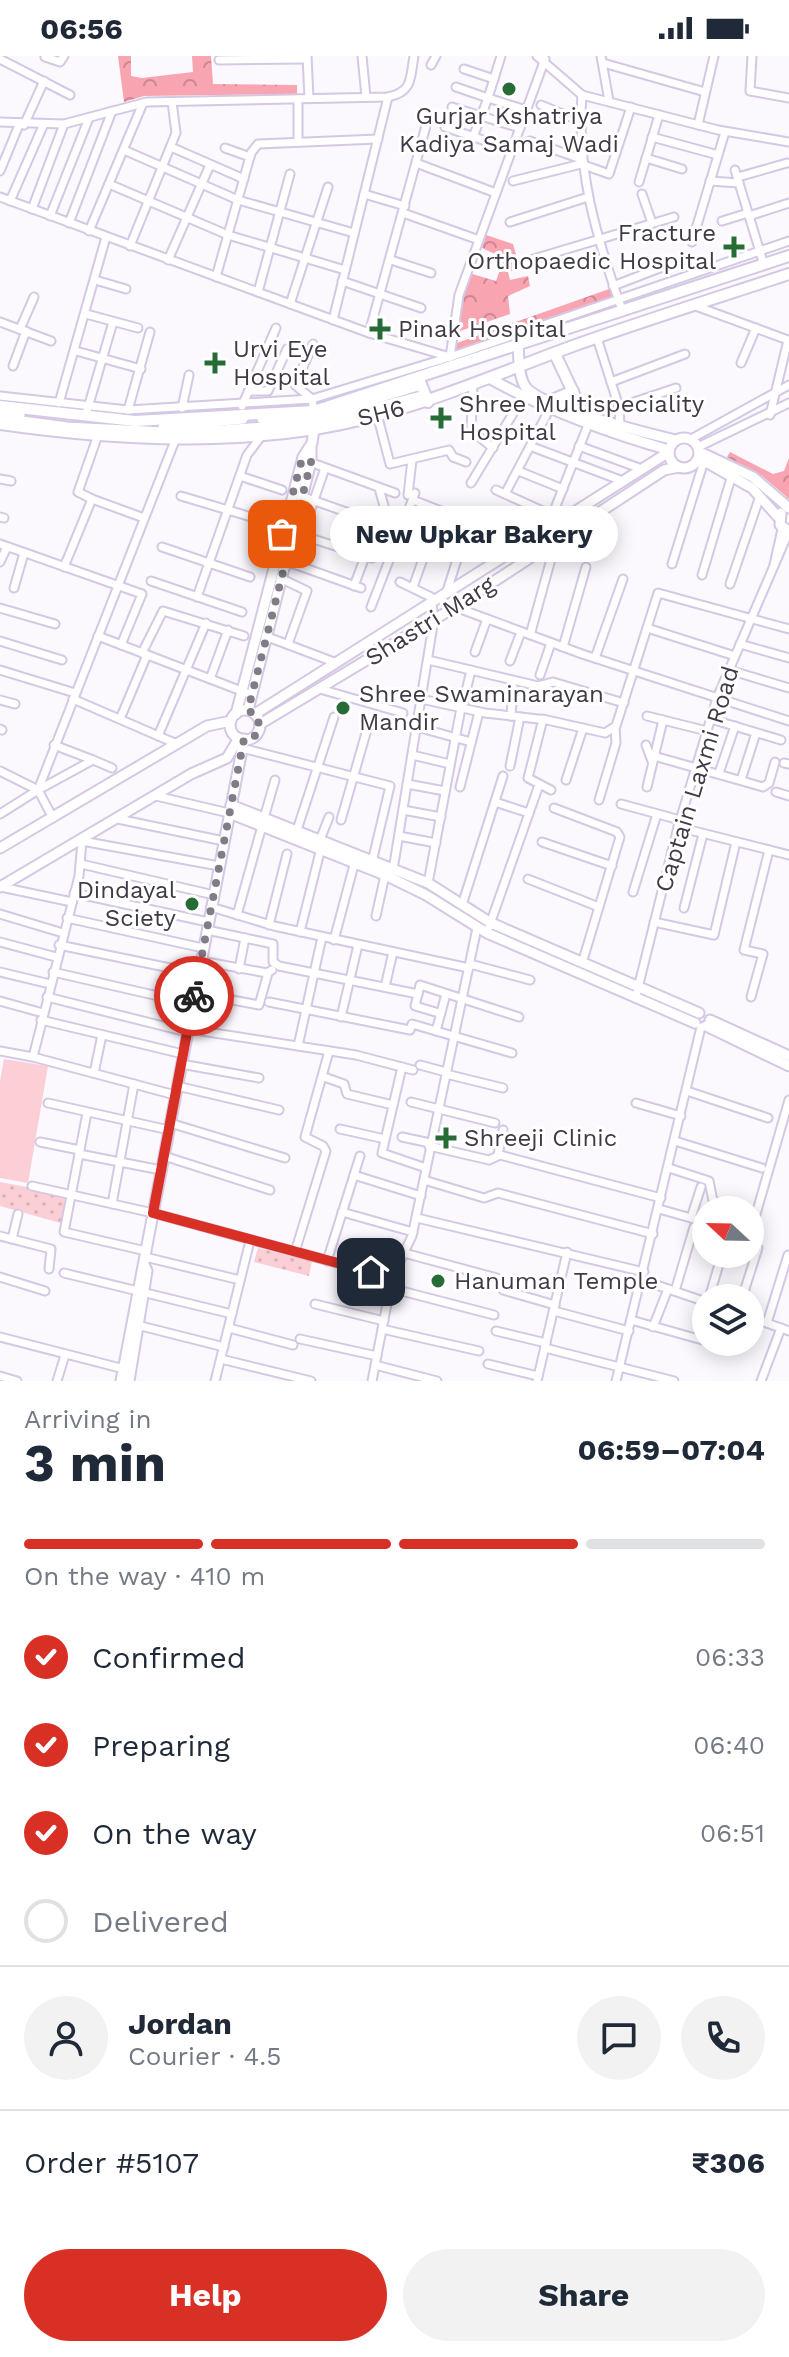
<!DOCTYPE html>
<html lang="en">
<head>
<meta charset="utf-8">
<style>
	:root { --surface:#fff; --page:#f2f2f3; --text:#1f2937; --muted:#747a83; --line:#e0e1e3; --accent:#d93025 }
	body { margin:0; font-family:"Work Sans",sans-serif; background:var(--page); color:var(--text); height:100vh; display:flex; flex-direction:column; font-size:30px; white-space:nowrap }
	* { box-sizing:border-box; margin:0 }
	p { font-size:26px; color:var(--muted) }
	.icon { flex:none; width:44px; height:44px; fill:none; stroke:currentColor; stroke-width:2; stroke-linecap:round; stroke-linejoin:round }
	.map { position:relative; height:1325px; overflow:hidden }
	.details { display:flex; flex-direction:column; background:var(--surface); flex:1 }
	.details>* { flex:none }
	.needle { width:52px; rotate:292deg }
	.buttons { position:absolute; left:692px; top:1140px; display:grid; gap:16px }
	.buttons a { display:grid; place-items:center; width:72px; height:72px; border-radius:50%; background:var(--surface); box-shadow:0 4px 20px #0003; font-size:40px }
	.pin { position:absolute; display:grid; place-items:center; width:68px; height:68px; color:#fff; margin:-34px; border-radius:16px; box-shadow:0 4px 12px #0006 }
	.courier { position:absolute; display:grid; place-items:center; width:80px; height:80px; margin:-40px; border:6px solid #d93025; border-radius:50%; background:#fff; color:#222; box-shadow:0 2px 10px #0007 }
	.bubble { position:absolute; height:56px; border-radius:28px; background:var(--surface); box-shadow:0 4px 20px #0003; font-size:26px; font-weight:700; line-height:56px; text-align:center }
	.overview em { font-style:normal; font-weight:700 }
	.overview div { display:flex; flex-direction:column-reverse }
	.overview { display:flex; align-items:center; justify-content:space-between; height:136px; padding:0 24px }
	h1 { font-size:52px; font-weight:700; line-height:60px }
	.bar { display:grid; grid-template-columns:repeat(4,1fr); gap:12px 8px; align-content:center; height:96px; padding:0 24px }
	.bar i { height:10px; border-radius:6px; background:var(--line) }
	.bar .on { background:var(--accent) }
	.bar p { grid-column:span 4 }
	.line { display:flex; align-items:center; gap:20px; padding:0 24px; border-top:2px solid var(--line) }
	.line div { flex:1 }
	.round { display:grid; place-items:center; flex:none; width:84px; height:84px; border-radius:42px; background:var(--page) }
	ol { padding:0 24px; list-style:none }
	li { display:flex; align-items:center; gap:24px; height:88px }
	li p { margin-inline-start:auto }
	li .icon { padding:8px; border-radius:50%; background:var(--accent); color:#fff; stroke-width:4 }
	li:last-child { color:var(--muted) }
	li i { width:44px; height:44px; border:4px solid var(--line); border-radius:50% }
	.button { display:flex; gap:16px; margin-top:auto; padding:16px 24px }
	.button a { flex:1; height:92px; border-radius:48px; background:var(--accent); color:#fff; font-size:32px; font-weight:700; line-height:92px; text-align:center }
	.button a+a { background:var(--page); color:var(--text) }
	.status { display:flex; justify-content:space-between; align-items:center; height:56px; padding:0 40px; background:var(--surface); direction:ltr }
	.status svg { height:22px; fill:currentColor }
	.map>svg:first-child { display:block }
	.forest { fill:url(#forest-crowns) }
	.park { fill:url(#park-dots) }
	.garden { fill:#fbcfd5 }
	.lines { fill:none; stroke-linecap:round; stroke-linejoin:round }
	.street-casing { stroke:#d5c8e4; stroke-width:11 }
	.secondary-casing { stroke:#d5c8e4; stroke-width:13 }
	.primary-casing { stroke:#d5c8e4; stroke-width:14 }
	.street { stroke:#fff; stroke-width:7 }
	.secondary { stroke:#fff; stroke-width:9 }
	.primary { stroke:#fff; stroke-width:10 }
	.done { stroke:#817c86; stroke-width:8; stroke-dasharray:0 14.4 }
	.route { stroke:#d93025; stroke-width:10 }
	.poi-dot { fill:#276b37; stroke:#fff; stroke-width:3 }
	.labels { text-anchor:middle; stroke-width:6; stroke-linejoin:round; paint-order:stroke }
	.poi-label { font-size:24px; fill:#403a46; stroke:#fff; text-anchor:start }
	.street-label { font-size:24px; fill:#403a46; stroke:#fff }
</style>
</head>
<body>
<div class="status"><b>06:56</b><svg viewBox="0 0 49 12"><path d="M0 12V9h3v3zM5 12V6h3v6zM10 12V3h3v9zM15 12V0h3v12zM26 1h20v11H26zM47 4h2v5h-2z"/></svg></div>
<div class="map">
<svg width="789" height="1325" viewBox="0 0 789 1325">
	<defs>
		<pattern id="forest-crowns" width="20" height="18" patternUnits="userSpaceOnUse" patternTransform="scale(2)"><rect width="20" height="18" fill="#f9a4b1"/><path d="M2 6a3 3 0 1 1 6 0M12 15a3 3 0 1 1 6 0" fill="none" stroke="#cb8792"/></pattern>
		<pattern id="park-dots" width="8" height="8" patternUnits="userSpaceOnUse" patternTransform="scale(2)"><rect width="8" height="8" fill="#fbcfd5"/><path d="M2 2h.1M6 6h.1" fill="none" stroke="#d8b2b8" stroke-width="1.8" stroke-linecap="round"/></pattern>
	</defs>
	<rect width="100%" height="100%" fill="#fbf8fe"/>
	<g class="forest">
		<path d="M118,0H131V20L142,22L193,16L192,0H211L213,28L297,29V38L144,40L124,46Z"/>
		<path d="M486,179L513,188L520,212L508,216L510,224L528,220L530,230L508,240L510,258L460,275L462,242L472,218L496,225L504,202L482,192Z"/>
		<path d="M612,232L615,242L457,296L454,288Z"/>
		<path d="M730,396L773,418L784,415L789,402V443L762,420L727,401Z"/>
	</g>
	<g class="park">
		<path d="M0,1126L70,1139L64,1168L0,1150Z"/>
		<path d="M258,1192L312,1205L309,1220L254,1206Z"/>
	</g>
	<path class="garden" d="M4,1003L48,1010L28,1127L0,1122V1025Z"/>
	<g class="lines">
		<g class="street-casing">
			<g id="street">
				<path d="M307,0L309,42"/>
				<path d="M362,0L366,41"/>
				<path d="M501,0L488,42L526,54"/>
				<path d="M537,0L582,39L718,74L789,86"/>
				<path d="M601,0L609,45"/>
				<path d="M752,0L750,35L789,42"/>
				<path d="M45,1L60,6L64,0"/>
				<path d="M0,3L70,39"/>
				<path d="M219,4L307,3"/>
				<path d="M603,7L705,36"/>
				<path d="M431,9L436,0"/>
				<path d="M464,13L494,23"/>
				<path d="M456,31L488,42L473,81"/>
				<path d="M582,39C576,115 597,183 622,254"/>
				<path d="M541,49L580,65"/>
				<path d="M452,51L520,72"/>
				<path d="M0,66L64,68L147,46L388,41C413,36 410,22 414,0"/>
				<path d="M24,69L44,25"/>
				<path d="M698,69L714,0"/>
				<path d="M445,71L512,94"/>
				<path d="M652,81L718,99"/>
				<path d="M298,85V43"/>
				<path d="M530,85L581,103"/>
				<path d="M171,91L244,123"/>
				<path d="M225,92L250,101"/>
				<path d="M124,94L238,144L354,177"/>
				<path d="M646,102L682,113"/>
				<path d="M416,107L496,137"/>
				<path d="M735,114L764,209"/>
				<path d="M0,115L19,69"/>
				<path d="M738,121L787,107"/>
				<path d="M513,125L581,108L609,118L631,51"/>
				<path d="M710,125L739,127"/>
				<path d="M639,126L659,59"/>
				<path d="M109,128L228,179L345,214"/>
				<path d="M364,138L405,150"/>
				<path d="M642,138L652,167"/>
				<path d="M0,141L369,277L450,301"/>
				<path d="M10,145L43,70"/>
				<path d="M32,153L64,68"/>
				<path d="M403,157L479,184"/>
				<path d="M50,160L89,62"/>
				<path d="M749,160L789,147"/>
				<path d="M722,165L748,157"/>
				<path d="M510,166L588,141"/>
				<path d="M69,167L112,55"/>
				<path d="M89,175L143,47"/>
				<path d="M692,186L725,76"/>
				<path d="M130,190L176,77L172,46"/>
				<path d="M168,204L210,109"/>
				<path d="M391,204L431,217"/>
				<path d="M520,207L674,161"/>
				<path d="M216,221L251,97L258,88L378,83"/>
				<path d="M95,224L126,233"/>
				<path d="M342,225L421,252"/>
				<path d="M613,230L665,210"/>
				<path d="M258,236L290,118"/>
				<path d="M290,248L328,131"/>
				<path d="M693,249L788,284L770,359"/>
				<path d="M86,258L138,272"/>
				<path d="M333,264L388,41"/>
				<path d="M0,266L51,285"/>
				<path d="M20,273L34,241"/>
				<path d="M369,277L426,70"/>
				<path d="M597,282L619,351L620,369"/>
				<path d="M313,288L295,329L312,343L314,355"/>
				<path d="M76,295L141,313"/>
				<path d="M450,301L459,239L545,3"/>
				<path d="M741,307L756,272"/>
				<path d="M13,310L26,275"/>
				<path d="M611,326L685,298"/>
				<path d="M473,330L471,374L493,392"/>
				<path d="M250,335H268L287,293"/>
				<path d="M0,340L128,354L312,343L450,301L789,185"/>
				<path d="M59,347L106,181"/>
				<path d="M242,350L276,272"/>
				<path d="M619,351L676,332"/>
				<path d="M182,352L189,319"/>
				<path d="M128,354L150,276"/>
				<path d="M87,355L113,266"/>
				<path d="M377,358L390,408L449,394L453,401L466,406"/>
				<path d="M691,383L789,329"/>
				<path d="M579,390L639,412"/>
				<path d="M698,391L789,347"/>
				<path d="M535,392L620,424"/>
				<path d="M307,405L395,437"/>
				<path d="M521,416L563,433"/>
				<path d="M240,420L282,434"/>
				<path d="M0,423L11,425"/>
				<path d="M471,427L526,336"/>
				<path d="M496,434L556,461"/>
				<path d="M505,438L549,354"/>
				<path d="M408,439L412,404"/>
				<path d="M181,440L268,466"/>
				<path d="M301,440L383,469"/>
				<path d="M92,443L144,462"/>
				<path d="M413,444L469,466L446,538"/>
				<path d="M485,458L537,479"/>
				<path d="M552,460L588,369"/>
				<path d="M0,461L4,462"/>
				<path d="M298,478L372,502"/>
				<path d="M0,488L142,538L121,589"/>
				<path d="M162,491L250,521"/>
				<path d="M0,506L7,491"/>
				<path d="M291,507L361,532"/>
				<path d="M292,508L325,412"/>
				<path d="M672,508L704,405"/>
				<path d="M774,509L782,473"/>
				<path d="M64,511L92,443L78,436L98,379"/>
				<path d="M702,519L732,419"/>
				<path d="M280,522L307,535L288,588"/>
				<path d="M151,525L242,556"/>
				<path d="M730,528L760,440"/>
				<path d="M354,530L384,450L379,432"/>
				<path d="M413,531L440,455"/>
				<path d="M14,532L24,497"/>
				<path d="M197,541L247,399L263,378"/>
				<path d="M371,551L415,437"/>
				<path d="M455,551L582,598L789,665"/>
				<path d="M0,552L55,568"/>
				<path d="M647,572L735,600"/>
				<path d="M530,579L556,485"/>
				<path d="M98,580L252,639"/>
				<path d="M265,580L334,606"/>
				<path d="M0,585L62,604"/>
				<path d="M740,588L789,602"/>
				<path d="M563,591L586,511"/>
				<path d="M475,596L487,563"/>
				<path d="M142,597L163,555L244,580"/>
				<path d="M595,602L623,523"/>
				<path d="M428,604L538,630L553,626L624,647"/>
				<path d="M510,605L521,576"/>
				<path d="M0,614L75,637"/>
				<path d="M729,614L789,632"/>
				<path d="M540,619L551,587"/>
				<path d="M210,623L228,574"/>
				<path d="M320,633L403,657"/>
				<path d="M73,643L177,688"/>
				<path d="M421,643L485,657L547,664L605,677L616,670L658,537L789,573"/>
				<path d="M0,644L15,648"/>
				<path d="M462,652L471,614"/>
				<path d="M511,660L513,631"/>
				<path d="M647,660L707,675"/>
				<path d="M120,663L147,599"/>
				<path d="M543,663L528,722L551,734"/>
				<path d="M711,663L781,684"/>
				<path d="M417,671L471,686"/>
				<path d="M0,673L2,674"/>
				<path d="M158,680L206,567"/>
				<path d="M54,689L93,704"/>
				<path d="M646,689L652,705"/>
				<path d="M242,692L390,730L372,806"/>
				<path d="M412,699L450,708"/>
				<path d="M654,700L763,731L769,727L775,706"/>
				<path d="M784,707L789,708"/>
				<path d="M510,710L520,661"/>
				<path d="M0,715L38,734L53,762"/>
				<path d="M719,717L735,670"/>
				<path d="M566,724L583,672"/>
				<path d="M741,724L756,677"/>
				<path d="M407,728L445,735"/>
				<path d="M460,731L479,656"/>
				<path d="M647,731L663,664"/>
				<path d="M38,734L93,704L112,712"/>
				<path d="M776,736L789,740"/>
				<path d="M156,740L229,757"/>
				<path d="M599,744L616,687L615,671"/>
				<path d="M495,746L529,757"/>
				<path d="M621,748L680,764"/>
				<path d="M554,752L617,776L620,781L583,904"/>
				<path d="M403,754L441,761"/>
				<path d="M0,758L38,734L176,382"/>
				<path d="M264,762L275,724"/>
				<path d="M118,763L224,785"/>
				<path d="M341,764L368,670"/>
				<path d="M678,771L789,799"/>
				<path d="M297,774L334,661"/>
				<path d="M399,780L436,787"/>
				<path d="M320,784L329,761"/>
				<path d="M542,786L612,810"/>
				<path d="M81,808L214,839"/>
				<path d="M393,814L434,563L431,541L400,526"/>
				<path d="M528,823L599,851"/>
				<path d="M428,827L461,652"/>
				<path d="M1,831L72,846"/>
				<path d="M633,836L657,758"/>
				<path d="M74,837L208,866"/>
				<path d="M462,849L503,720"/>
				<path d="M211,851L274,870L469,912"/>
				<path d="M684,852L703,778"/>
				<path d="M0,858L63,877"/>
				<path d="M237,859L262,770"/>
				<path d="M376,860L385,819"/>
				<path d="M67,862L203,892"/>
				<path d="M654,866L714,879L736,786"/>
				<path d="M269,869L287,798"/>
				<path d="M489,871L539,729"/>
				<path d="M207,874L273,888V906L279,910L418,938L415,950L439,957"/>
				<path d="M300,876L320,796"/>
				<path d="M334,884L354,809"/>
				<path d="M0,886L56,901"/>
				<path d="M59,889L199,918"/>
				<path d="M201,905L267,917L272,914"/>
				<path d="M470,908L530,924"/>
				<path d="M239,913L245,882"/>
				<path d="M0,916L50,928"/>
				<path d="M53,916L193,948"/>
				<path d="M385,931L393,896"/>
				<path d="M637,936L678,771L717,642L789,475"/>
				<path d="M195,937L259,949L268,917"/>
				<path d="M418,938L420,929L519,961"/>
				<path d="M47,941L187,976"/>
				<path d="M751,941L763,898L744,894L769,794"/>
				<path d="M0,945L43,957"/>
				<path d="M269,946L410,974L412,968L512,997"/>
				<path d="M341,961L358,889"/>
				<path d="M41,964L183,998"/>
				<path d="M188,973L356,999L413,1014"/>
				<path d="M436,975L446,938"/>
				<path d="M298,990L322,881"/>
				<path d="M0,995L33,1001L79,820L82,785L219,810"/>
				<path d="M33,1001L175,1039"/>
				<path d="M181,1008L259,1022"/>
				<path d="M420,1009L446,1016"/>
				<path d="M402,1011L382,1097L426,1112"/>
				<path d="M94,1017L102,979"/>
				<path d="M446,1018L503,1032"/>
				<path d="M324,1021L344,1028L347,1038L393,1049"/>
				<path d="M177,1030L279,1054"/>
				<path d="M687,1035L768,1062"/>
				<path d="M411,1046L495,1067"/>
				<path d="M48,1047L169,1074"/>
				<path d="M636,1047L681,1060"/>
				<path d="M87,1057L64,1176L146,1195"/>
				<path d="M170,1067L285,1102"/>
				<path d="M340,1073L385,1083"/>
				<path d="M402,1081L430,1087"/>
				<path d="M675,1085L762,1112"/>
				<path d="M40,1086L80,1094"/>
				<path d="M429,1090L489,1104L500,1099L661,1142"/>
				<path d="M79,1098L161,1114"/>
				<path d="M498,1099L503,1074"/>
				<path d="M164,1100L270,1134"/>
				<path d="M669,1112L709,1125L713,1145L742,1154"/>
				<path d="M354,1119L421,1140"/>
				<path d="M424,1124L484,1142L498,1137L653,1178"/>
				<path d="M32,1130L153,1157L392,1222L372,1325"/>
				<path d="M112,1148L134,1028"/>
				<path d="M659,1153L705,1166"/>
				<path d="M342,1156L413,1176"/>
				<path d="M756,1158L789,1044"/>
				<path d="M417,1162L644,1216"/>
				<path d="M691,1162L701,1131"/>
				<path d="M0,1180L51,1193L49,1213"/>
				<path d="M12,1183L18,1158"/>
				<path d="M295,1196L326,1095L323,1090L305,1081L329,995"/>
				<path d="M404,1197L497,1222L503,1234L555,1249"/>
				<path d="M145,1201L240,1224"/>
				<path d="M327,1205L360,1100"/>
				<path d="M64,1217L232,1258"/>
				<path d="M0,1221L45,1235"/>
				<path d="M392,1222L412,1180L477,872"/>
				<path d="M642,1224L706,1246"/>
				<path d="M390,1232L494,1259"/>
				<path d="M675,1235L694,1171"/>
				<path d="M709,1242L722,1198"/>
				<path d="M742,1242L758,1192"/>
				<path d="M315,1248L384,1265"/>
				<path d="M554,1255L629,1275"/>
				<path d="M750,1261L789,1275"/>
				<path d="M631,1264L706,1285"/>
				<path d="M767,1267L788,1199"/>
				<path d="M137,1269L224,1291"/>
				<path d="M653,1271L668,1233"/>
				<path d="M229,1272L293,1289"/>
				<path d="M382,1273L479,1295"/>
				<path d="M496,1275L546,1287"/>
				<path d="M0,1281L128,1314"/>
				<path d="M300,1283L377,1300"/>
				<path d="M545,1292L674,1325"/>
				<path d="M221,1303L311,1325"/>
				<path d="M488,1308L538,1320"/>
				<path d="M375,1309L437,1325"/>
				<path d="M0,1320L17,1325"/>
				<path d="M57,1325L65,1299"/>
				<path d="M215,1325L250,1185"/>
				<path d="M537,1325L567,1196"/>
				<path d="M616,1325L701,971"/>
				<path d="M761,1325L781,1272"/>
			</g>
		</g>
		<g class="secondary-casing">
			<g id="secondary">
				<path d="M518,288C519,301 518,319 525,330C539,351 647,377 675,384"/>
				<path d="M491,323C548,355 606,376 669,394"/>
				<path d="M0,356L20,359"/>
				<path d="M0,362L67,371L183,377L316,367L425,339"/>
				<path d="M262,363L315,361L421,329"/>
				<path d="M163,371L243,363"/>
				<circle cx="684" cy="397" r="15"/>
				<path d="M700,396L753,421L789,452"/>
				<path d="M699,402L752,432L779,462"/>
				<path d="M781,457L780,469L789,475"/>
				<path d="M248,654L311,406V391"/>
				<circle cx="245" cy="669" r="15"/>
				<path d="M236,658L303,401L312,387L315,366"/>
				<path d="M255,658L669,396"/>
				<path d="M260,668L455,551L664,414L679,411"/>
				<path d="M231,749L428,827L491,867L699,957"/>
				<path d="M229,757L385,819L426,839L487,877L695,967"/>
				<path d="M0,792L207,670L231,665"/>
				<path d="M0,831L191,718L227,702L239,682"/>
				<path d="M710,964L789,1000"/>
				<path d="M706,970L789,1010"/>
				<path d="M121,1325L244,683"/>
				<path d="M129,1325L147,1215L144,1208"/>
			</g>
		</g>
		<g class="primary-casing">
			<g id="primary">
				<path d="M555,298L583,357"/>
				<path d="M419,323L428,346"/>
				<path d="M550,345L573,335"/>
				<path d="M0,350L135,365L314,355L789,200"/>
				<path d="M0,368C103,383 212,389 315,373C404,359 486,322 570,291C642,265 716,242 789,218"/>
			</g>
		</g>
		<use href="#street" class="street"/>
		<use href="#secondary" class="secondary"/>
		<use href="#primary" class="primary"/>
	</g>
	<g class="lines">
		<path class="done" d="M194,940L244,683L254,681L259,673L258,661L248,654L311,406L302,403L282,478"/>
		<path class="route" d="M194,940L153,1157L371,1216"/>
	</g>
	<g class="poi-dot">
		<circle cx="509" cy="33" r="8"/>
		<path d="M730 179h8v8h8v8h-8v8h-8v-8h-8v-8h8z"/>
		<path d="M376 261h8v8h8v8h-8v8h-8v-8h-8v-8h8z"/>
		<path d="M211 295h8v8h8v8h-8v8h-8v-8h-8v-8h8z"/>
		<path d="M437 350h8v8h8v8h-8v8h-8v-8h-8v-8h8z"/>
		<circle cx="343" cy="652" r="8"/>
		<circle cx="192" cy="848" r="8"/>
		<path d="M442 1070h8v8h8v8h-8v8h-8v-8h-8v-8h8z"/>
		<circle cx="438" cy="1225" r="8"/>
	</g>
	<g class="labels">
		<g class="poi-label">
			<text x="509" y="68" text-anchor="middle">Gurjar Kshatriya<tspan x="509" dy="28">Kadiya Samaj Wadi</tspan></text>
			<text x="716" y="185" text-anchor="end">Fracture<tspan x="716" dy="28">Orthopaedic Hospital</tspan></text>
			<text x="398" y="281">Pinak Hospital</text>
			<text x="233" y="301">Urvi Eye<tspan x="233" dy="28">Hospital</tspan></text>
			<text x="459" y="356">Shree Multispeciality<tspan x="459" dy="28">Hospital</tspan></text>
			<text x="359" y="646">Shree Swaminarayan<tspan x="359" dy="28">Mandir</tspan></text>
			<text x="176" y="842" text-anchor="end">Dindayal<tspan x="176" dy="28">Sciety</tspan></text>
			<text x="464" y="1090">Shreeji Clinic</text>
			<text x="454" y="1233">Hanuman Temple</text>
		</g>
		<g class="street-label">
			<text transform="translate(381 357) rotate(-14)" y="8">SH6</text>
			<text transform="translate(430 565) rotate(-32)" y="8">Shastri Marg</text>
			<text transform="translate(697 723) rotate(-73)" y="8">Captain Laxmi Road</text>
		</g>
	</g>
</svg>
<div class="buttons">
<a><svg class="needle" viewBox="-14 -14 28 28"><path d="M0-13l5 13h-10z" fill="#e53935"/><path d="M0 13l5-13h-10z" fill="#747a83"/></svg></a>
<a><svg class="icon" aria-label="layers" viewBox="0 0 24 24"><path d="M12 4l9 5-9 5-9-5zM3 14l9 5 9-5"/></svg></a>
</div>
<div class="pin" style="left:282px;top:478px;background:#ea580c"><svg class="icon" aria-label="bag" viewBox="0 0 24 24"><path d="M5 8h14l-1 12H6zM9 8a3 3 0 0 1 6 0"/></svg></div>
<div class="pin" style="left:371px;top:1216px;background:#1f2937"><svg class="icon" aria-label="home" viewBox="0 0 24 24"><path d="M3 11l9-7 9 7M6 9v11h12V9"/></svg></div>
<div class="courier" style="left:194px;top:940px"><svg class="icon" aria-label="bike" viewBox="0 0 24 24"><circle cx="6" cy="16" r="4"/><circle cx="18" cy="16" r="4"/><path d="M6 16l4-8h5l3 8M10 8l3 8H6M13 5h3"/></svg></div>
<div class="bubble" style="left:330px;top:450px;width:288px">New Upkar Bakery</div>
</div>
<section class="details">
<div class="overview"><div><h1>3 min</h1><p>Arriving in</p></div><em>06:59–07:04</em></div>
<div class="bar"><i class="on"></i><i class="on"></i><i class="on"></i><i></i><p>On the way · 410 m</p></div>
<ol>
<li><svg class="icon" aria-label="check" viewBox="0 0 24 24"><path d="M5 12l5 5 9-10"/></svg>Confirmed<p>06:33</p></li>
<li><svg class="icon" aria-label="check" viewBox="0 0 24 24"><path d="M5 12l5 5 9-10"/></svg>Preparing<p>06:40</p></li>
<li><svg class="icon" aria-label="check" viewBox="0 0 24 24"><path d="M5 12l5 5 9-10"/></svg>On the way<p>06:51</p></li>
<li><i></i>Delivered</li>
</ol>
<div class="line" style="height:144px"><a class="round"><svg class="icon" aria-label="person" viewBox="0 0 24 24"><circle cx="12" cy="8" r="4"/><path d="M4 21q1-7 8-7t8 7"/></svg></a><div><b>Jordan</b><p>Courier · 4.5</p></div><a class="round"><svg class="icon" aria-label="chat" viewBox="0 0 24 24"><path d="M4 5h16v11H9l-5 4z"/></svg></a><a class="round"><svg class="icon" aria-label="phone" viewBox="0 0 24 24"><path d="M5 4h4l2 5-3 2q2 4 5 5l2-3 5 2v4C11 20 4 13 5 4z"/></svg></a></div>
<div class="line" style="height:104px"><div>Order #5107</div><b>₹306</b></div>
<div class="button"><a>Help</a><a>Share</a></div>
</section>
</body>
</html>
